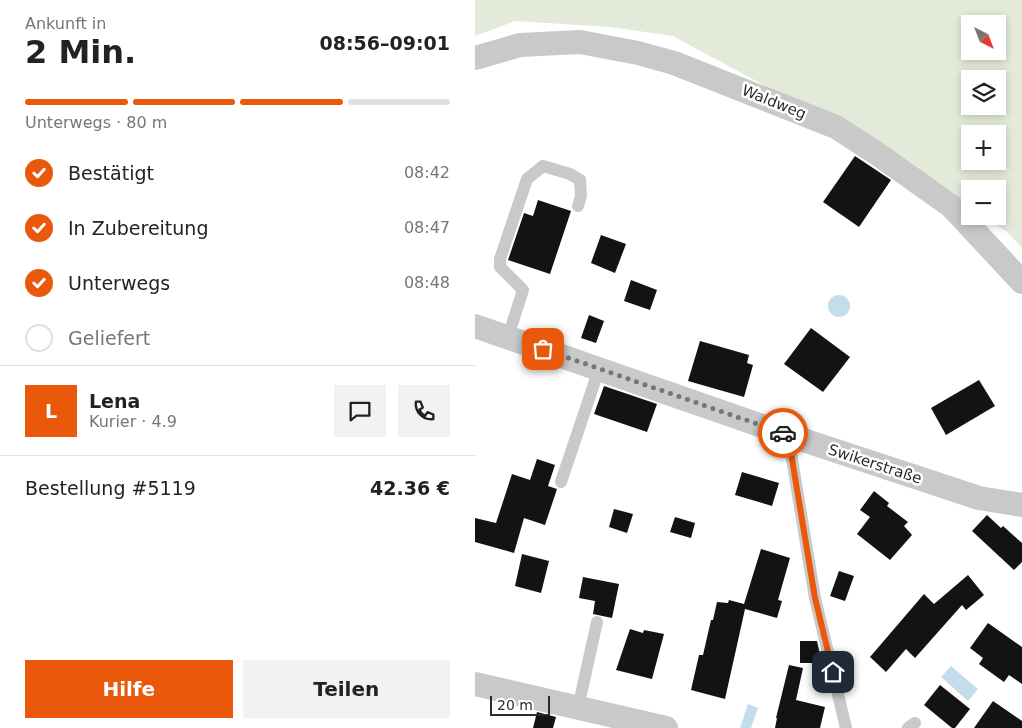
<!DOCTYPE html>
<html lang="de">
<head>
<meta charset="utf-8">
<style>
	:root { --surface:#fff; --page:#f2f2f2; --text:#222; --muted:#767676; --line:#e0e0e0; --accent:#ea580c }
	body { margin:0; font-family:"DejaVu Sans",sans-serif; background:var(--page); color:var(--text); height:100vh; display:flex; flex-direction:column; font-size:19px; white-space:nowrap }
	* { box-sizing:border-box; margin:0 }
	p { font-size:16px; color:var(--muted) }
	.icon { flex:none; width:28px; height:28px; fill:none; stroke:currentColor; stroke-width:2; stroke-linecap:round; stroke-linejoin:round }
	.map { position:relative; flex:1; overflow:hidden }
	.sheet { display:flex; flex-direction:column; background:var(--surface); width:475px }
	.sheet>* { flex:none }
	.needle { width:32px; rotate:138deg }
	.buttons { position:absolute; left:486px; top:15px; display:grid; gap:10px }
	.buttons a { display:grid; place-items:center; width:45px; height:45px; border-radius:0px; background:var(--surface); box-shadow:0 2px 8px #0003; font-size:25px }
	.scale { position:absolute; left:15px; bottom:12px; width:60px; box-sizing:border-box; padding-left:5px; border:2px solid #2c2c2c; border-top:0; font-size:14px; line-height:18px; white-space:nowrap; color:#2c2c2c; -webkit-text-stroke:4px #fff; paint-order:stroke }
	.pin { position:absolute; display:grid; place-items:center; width:42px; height:42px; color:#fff; margin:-21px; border-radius:10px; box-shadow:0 2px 8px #0006 }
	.courier { position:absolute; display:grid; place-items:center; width:50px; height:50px; margin:-25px; border:4px solid #ea580c; border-radius:50%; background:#fff; color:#222; box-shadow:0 1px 6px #0007 }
	.summary em { font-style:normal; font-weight:800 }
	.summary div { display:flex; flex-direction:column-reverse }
	.summary { display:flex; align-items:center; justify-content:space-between; height:85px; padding:0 25px }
	h1 { font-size:32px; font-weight:800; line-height:38px }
	.bar { display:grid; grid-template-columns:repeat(4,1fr); gap:8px 5px; align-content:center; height:60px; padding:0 25px }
	.bar i { height:6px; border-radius:4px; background:var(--line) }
	.bar .selected { background:var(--accent) }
	.bar p { grid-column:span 4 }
	.line { display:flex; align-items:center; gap:12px; padding:0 25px; border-top:1px solid var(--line) }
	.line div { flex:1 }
	.round { display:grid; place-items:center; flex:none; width:52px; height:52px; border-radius:0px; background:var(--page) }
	ol { padding:0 25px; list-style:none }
	li { display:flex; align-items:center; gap:15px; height:55px }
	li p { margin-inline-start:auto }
	li .icon { padding:5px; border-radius:50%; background:var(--accent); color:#fff; stroke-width:4 }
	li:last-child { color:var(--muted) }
	li i { width:28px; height:28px; border:2px solid var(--line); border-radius:50% }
	.button { display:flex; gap:10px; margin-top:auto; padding:10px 25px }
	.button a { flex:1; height:58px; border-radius:0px; background:var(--accent); color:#fff; font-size:20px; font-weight:800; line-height:58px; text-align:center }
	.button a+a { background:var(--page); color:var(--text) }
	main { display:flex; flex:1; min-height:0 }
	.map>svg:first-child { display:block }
	.green { fill:#e3ead9; fill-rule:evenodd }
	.water { fill:#c4ddeb }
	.building { fill:#131313 }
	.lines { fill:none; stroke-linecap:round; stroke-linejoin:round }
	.lane { stroke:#c9c9c9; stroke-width:12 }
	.street { stroke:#c9c9c9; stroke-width:24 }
	.done { stroke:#767676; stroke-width:5; stroke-dasharray:0 9 }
	.route { stroke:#ea580c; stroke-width:6 }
	.labels { text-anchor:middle; stroke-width:5; stroke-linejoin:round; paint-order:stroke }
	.street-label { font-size:15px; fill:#2c2c2c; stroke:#fff }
</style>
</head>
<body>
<main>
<section class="sheet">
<div class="summary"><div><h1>2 Min.</h1><p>Ankunft in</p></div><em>08:56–09:01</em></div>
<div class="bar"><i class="selected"></i><i class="selected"></i><i class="selected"></i><i></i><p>Unterwegs · 80 m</p></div>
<ol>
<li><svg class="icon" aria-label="check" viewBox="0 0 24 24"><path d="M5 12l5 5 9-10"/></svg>Bestätigt<p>08:42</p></li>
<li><svg class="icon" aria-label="check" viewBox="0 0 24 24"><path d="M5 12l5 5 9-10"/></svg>In Zubereitung<p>08:47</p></li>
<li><svg class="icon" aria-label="check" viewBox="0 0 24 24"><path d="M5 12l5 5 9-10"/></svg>Unterwegs<p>08:48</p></li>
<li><i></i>Geliefert</li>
</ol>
<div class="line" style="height:90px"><b class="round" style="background:var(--accent);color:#fff">L</b><div><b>Lena</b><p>Kurier · 4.9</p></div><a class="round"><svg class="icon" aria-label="chat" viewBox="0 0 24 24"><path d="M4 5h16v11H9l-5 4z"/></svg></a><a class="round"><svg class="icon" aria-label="phone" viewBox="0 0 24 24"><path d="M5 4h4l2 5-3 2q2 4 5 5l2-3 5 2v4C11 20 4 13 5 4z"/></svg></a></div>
<div class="line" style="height:65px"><div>Bestellung #5119</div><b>42.36 €</b></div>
<div class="button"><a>Hilfe</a><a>Teilen</a></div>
</section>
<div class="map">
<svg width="547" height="728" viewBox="0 0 547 728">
	<rect width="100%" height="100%" fill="#fff"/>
	<path class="green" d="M0,0H547V248L532,232L508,216H522V189H495V207L412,152L198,36L135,27L40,21L0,36ZM495,24H522V51H495ZM495,79H522V106H495ZM495,134H522V161H495Z"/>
	<g class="water">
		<circle cx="364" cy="306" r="11"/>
		<path d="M476,666L503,689L493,701L466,677Z"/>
		<path d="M273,704L283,708L276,728H265Z"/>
	</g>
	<g class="building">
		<path d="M380,156L416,180L384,227L348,202Z"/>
		<path d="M63,200L96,211L75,274L33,260L49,213L58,216Z"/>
		<path d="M126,235L151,244L140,273L116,263Z"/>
		<path d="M156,280L182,290L175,310L149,301Z"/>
		<path d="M114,315L129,321L121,343L106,338Z"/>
		<path d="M336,328L375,357L348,392L309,364Z"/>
		<path d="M225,341L274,355L272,363L278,365L269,397L213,381Z"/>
		<path d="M504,380L520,406L471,435L456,408Z"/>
		<path d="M129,386L182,404L172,432L119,414Z"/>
		<path d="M62,459L80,465L73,486L82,489L70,525L49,518L39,553L0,542V518L21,523L37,474L55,480Z"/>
		<path d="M267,472L304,483L297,506L260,495Z"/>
		<path d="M399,491L414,503L412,506L433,522L429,526L437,535L415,560L382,534L395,517L385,510Z"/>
		<path d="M139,509L158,514L152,533L134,527Z"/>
		<path d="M512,515L526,528L528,526L547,543V562L539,570L497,531Z"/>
		<path d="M200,517L220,523L216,538L195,532Z"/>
		<path d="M286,549L315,558L303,600L307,601L302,618L270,609L250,699L216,690L224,655H228L236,620H238L242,602L253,603L254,600L269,604Z"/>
		<path d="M47,554L74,561L66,593L40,586Z"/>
		<path d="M364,571L379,576L370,601L355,596Z"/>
		<path d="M493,575L509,595L491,610L487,605L440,658L431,649L411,672L395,657L449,594L459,604Z"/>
		<path d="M108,577L144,584L137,618L118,614L120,601L104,598Z"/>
		<path d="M513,623L547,647V684L534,675L529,682L504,664L508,658L495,648Z"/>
		<path d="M155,629L168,633L169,630L189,634L177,679L141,670Z"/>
		<path d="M325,641H342L347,663H325Z"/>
		<path d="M314,665L328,668L321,700L350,707L345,728H300L302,718H301Z"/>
		<path d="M465,685L495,709L480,728H477L449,705Z"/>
		<path d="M518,701L547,721V728H499Z"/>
		<path d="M62,712L81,717L78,728H58Z"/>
	</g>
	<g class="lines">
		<g class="lane">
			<path d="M33,337L48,290L25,267V259L52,179L68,166L95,174L105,180L106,196L103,206"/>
			<path d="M313,435L340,598L371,728"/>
			<path d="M86,482L124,369"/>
			<path d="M103,708L122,622"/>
			<path d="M433,728L440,723"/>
		</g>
		<g class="street">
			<path d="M0,58L45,45L105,42L163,53L199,63L361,127L404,155L476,206L547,282"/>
			<path d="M0,326L313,435L504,498L547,505"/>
			<path d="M0,684L191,728"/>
		</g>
	</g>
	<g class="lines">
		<path class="done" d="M68,349L308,433"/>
		<path class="route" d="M308,433L313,435L340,598L358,672"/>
	</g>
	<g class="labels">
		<g class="street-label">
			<text transform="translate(299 102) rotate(22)" y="5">Waldweg</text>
			<text transform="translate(400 464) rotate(18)" y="5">Swikerstraße</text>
		</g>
	</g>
</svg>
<div class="buttons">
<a><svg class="needle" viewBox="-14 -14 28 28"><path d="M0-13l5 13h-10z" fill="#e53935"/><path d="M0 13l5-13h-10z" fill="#767676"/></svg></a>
<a><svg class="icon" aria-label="layers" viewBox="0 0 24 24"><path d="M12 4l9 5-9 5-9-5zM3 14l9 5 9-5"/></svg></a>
<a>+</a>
<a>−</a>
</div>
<div class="scale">20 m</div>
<div class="pin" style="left:68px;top:349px;background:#ea580c"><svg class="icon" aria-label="bag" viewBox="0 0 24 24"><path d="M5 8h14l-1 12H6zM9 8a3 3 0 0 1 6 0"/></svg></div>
<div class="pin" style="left:358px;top:672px;background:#1f2937"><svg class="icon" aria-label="home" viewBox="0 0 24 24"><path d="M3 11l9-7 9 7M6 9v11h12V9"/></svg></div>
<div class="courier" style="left:308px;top:433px"><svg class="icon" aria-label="car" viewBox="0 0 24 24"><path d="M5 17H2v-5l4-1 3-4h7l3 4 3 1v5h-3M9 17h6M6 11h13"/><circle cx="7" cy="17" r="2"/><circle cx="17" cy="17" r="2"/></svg></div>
</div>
</main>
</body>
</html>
